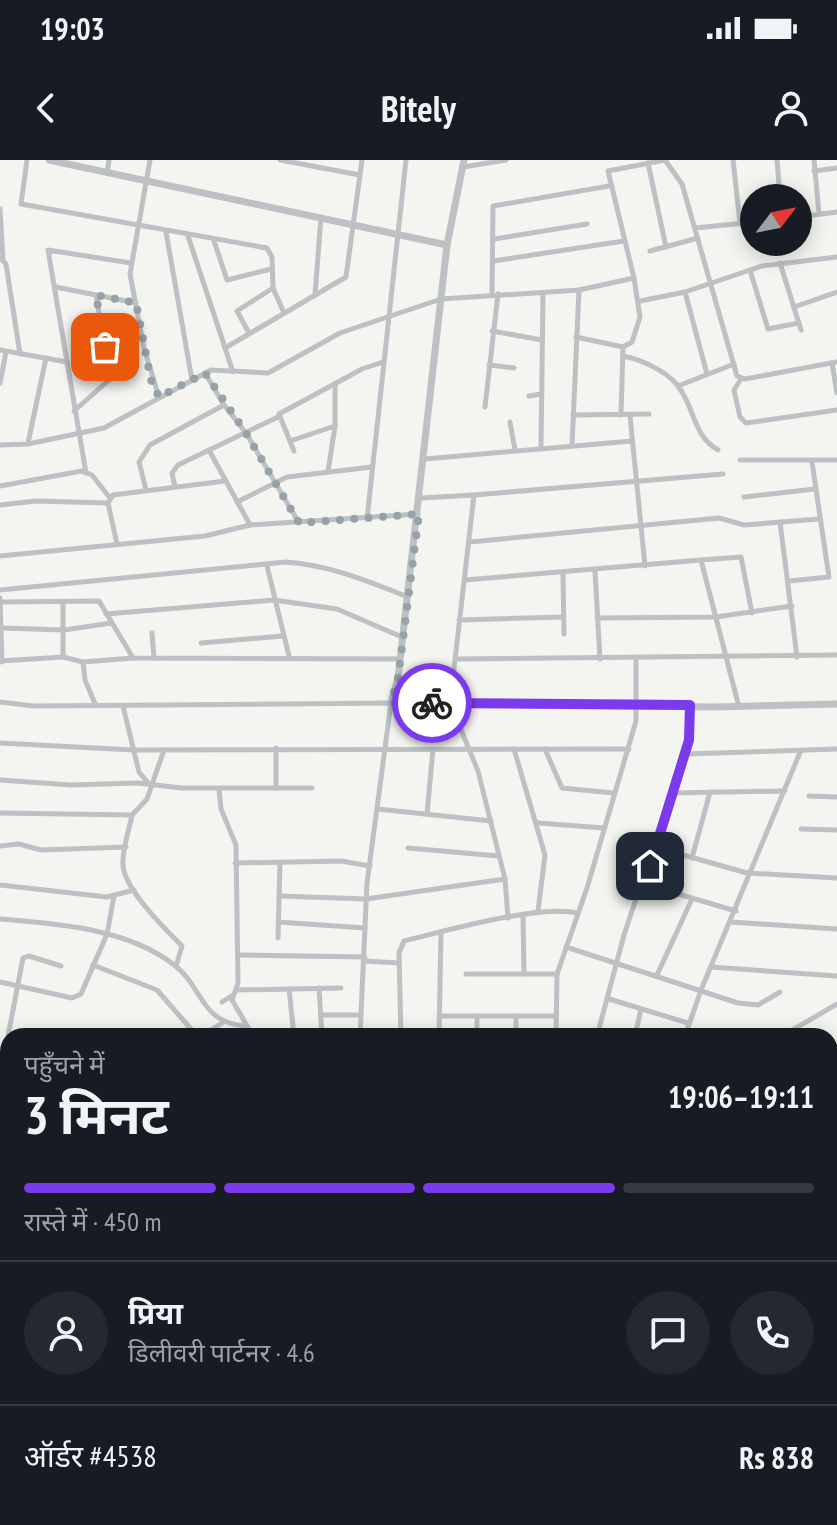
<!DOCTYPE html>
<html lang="hi">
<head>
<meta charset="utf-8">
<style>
	:root { --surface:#171b24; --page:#242831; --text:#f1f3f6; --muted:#9ea1a6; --line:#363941; --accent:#7c3aed }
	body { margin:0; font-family:"PT Sans Narrow","Noto Sans Devanagari",sans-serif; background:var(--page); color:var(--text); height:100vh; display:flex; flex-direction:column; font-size:30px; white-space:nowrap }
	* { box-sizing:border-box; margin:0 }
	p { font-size:26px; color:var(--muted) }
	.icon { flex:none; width:44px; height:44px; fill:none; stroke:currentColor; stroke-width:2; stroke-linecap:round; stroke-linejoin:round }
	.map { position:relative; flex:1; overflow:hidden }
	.drawer { position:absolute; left:0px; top:868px; width:838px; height:498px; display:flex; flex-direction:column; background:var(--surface); border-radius:24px 24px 0 0; box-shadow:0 4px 20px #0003 }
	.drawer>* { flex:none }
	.needle { width:52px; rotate:58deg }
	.buttons { position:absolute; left:740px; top:24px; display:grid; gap:16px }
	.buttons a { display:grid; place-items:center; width:72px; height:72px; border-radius:50%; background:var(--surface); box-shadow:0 4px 20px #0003; font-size:40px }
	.pin { position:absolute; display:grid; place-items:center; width:68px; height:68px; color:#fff; margin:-34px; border-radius:16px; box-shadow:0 4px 12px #0006 }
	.courier { position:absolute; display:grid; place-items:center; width:80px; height:80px; margin:-40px; border:6px solid #7c3aed; border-radius:50%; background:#fff; color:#222; box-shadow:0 2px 10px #0007 }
	.head em { font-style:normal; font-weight:700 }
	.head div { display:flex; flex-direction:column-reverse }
	.head { display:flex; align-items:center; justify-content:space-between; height:136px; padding:0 24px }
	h1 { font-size:52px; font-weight:700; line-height:60px }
	.bar { display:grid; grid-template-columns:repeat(4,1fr); gap:12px 8px; align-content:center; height:96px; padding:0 24px }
	.bar i { height:10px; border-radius:6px; background:var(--line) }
	.bar .on { background:var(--accent) }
	.bar p { grid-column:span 4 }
	.line { display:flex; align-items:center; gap:20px; padding:0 24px; border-top:2px solid var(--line) }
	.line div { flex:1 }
	.round { display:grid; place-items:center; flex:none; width:84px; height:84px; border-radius:42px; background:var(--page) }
	.status { display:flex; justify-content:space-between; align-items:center; height:56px; padding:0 40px; background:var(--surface); direction:ltr }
	.status svg { height:22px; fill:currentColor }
	header { display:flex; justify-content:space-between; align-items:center; height:104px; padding:0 24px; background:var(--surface); font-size:36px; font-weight:700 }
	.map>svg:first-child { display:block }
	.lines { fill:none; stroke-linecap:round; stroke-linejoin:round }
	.minor { stroke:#bdc1c4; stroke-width:5 }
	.tertiary { stroke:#bdc1c4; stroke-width:7 }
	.done { stroke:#96a1a8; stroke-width:8; stroke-dasharray:0 14.4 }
	.route { stroke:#7c3aed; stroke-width:10 }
</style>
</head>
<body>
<div class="status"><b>19:03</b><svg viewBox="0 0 49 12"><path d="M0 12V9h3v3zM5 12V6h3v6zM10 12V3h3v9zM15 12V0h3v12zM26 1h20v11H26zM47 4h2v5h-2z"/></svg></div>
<header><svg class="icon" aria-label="back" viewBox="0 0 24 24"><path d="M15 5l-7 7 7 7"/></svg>Bitely<svg class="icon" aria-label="person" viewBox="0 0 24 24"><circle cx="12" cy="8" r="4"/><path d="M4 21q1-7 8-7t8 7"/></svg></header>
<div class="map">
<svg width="837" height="1365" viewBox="0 0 837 1365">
	<rect width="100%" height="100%" fill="#f4f4f0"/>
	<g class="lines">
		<g class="minor">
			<path d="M27,0L21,44L267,88L272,97L273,128L284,153"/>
			<path d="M150,0L130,114L144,188L159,237"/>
			<path d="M280,0L360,15"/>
			<path d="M665,0L682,24L737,216L745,219L837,202"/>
			<path d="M733,0L740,63"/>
			<path d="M777,0L780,38"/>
			<path d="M814,0L819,54"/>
			<path d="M648,3L666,87"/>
			<path d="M463,7L506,0"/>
			<path d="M814,11L837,8"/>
			<path d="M107,13L109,0"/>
			<path d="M0,49L3,99"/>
			<path d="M798,57L837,52"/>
			<path d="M695,68L754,62"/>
			<path d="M166,72L192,220"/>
			<path d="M188,76L233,212"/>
			<path d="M494,79L587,64"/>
			<path d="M214,81L227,120L271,109"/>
			<path d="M650,91L698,78"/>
			<path d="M0,98L6,104L20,194"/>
			<path d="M493,101L624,81"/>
			<path d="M780,103L801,170"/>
			<path d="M750,110L768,169L799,163"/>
			<path d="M56,127L136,143"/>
			<path d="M685,132L707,214"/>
			<path d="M492,134L493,46L609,26"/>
			<path d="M315,135L321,57"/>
			<path d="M640,141L685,132L762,106L837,97"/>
			<path d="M794,147L837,132"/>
			<path d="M492,171L542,180"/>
			<path d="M249,173L237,151L273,128"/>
			<path d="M576,177L623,187L632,182L640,157L634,118"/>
			<path d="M225,188L346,117L362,0"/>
			<path d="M0,190L67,202"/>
			<path d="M623,196C643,200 672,213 682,232C695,253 695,277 718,290"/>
			<path d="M832,203L837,233"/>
			<path d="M489,205L514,208"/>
			<path d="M205,213L224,245"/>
			<path d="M741,219L734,230L740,257L746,263L837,250"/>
			<path d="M0,223L6,192"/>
			<path d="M678,226L734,204"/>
			<path d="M529,236L541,234"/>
			<path d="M485,247L498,134"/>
			<path d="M74,251L110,219L96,135"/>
			<path d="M573,255L649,254"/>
			<path d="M621,255L623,187"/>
			<path d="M630,256L645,406"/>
			<path d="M510,262L515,290"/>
			<path d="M290,281L335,266"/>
			<path d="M28,283L46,198"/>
			<path d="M0,285L28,284L104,268L211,210L268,213L340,173L441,139L579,130L634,118L608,11L665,0"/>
			<path d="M572,286L579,130"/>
			<path d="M541,287L543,133"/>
			<path d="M209,290L250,365"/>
			<path d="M294,291L279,254L362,209L383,202"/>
			<path d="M425,299L632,281"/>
			<path d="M740,300H837"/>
			<path d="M328,312L335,266V224"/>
			<path d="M86,313L48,90L131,103"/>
			<path d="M0,326L82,311L92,315L110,338"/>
			<path d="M175,327L172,313L178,305L278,257"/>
			<path d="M146,330L139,302L150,285L224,245L246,273L299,363"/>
			<path d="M474,335L723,314"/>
			<path d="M744,337L815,329"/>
			<path d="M421,338L474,335L450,543L478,611L505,719L508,758"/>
			<path d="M237,342L287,317L372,307"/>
			<path d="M0,345L36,341L108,343"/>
			<path d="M367,359L406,0"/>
			<path d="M780,362L797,497"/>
			<path d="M470,382L719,358L744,365L819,359"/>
			<path d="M117,384L108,343L113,335L225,321"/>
			<path d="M0,396L205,376L250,365L418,354"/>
			<path d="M267,406L289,496"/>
			<path d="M595,411L600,499"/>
			<path d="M563,414L564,474"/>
			<path d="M465,420L701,400"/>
			<path d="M789,421L829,417L812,302"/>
			<path d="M0,430L286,402C329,405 368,421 408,437"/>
			<path d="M0,438L2,502"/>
			<path d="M0,442L99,441L133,498L400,499"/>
			<path d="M106,454L274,440L337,449L402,477"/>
			<path d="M597,458L716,457L792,446"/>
			<path d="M459,460L564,457"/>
			<path d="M1,468L64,470L112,463"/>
			<path d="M152,473L154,498"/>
			<path d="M201,483L283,476"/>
			<path d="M63,497L83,502L133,498"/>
			<path d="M456,499L837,495"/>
			<path d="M0,501L63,497V442"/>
			<path d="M83,502L85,520L96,546"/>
			<path d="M0,542L34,546L391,543L367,723L360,876"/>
			<path d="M123,546L139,612L149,624"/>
			<path d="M739,547L701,400L741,397L752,453"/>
			<path d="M0,583L133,590L629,589"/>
			<path d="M514,589L545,695L538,751"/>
			<path d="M545,589L562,628L613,633"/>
			<path d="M684,594L837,589"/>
			<path d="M0,620L71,625L137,623L182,628H312"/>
			<path d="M276,628V588"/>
			<path d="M219,629L221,649L236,685L238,823L232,840L253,876"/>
			<path d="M671,633L785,631"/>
			<path d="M809,636L837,637"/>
			<path d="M378,649L491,661"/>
			<path d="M0,653L132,655L147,639L164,590"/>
			<path d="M427,654L433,589"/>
			<path d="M132,655C129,671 122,689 123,705C124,729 166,770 182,786L176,806"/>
			<path d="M538,663L604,668"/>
			<path d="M801,669L837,670"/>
			<path d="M0,686L19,684L41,690L126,687"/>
			<path d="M655,687L747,713L837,718"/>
			<path d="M408,688L498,696"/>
			<path d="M692,698L710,632"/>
			<path d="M235,703L341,701L370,706"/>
			<path d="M644,724L736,751"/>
			<path d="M0,725L107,737L134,730"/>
			<path d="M279,736L366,739L505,719"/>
			<path d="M523,755L524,814"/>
			<path d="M0,759C57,764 126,768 173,804C204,827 199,862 245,866"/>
			<path d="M278,762L365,768"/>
			<path d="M731,762L837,769"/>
			<path d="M278,778L280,702"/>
			<path d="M566,787L738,843L758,845L780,832"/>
			<path d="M238,795L365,797"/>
			<path d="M364,801L399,803"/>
			<path d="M93,805L157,830L197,876"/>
			<path d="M711,807L837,816"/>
			<path d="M466,814H557"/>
			<path d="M657,815L692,739"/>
			<path d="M0,822L72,838L81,834L107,774L114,736"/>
			<path d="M319,828L322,876"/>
			<path d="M289,829L294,876"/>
			<path d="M236,830L341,828"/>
			<path d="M609,839L688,863"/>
			<path d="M222,842L233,835"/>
			<path d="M321,855H361"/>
			<path d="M440,856H556"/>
			<path d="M159,871L186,876"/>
			<path d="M8,876L23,798L29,796L61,806"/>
			<path d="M202,876L222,863"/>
			<path d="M401,876L399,793L404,781C446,771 538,744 578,753"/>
			<path d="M439,876L441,772"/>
			<path d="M477,876V856"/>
			<path d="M516,876V856"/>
			<path d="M556,876L557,814L587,728L636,561V500"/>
			<path d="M597,876L624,775L689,580L690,546"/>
			<path d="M635,876L641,849"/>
			<path d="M685,876L701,830L801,590"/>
			<path d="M782,876L837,844"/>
			<path d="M830,896L837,891"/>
			<path d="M0,915L8,877"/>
			<path d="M830,1009L837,1005"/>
			<path d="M830,1071H837"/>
			<path d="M830,1113H837"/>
			<path d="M830,1151L837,1152"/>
			<path d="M0,1193L8,1195"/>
			<path d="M830,1195L837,1196"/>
			<path d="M0,1233L8,1236"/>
			<path d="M830,1236L837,1237"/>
			<path d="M830,1276L837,1265"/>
			<path d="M0,1295H8"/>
			<path d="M256,1358L258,1365"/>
			<path d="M326,1358L327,1365"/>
			<path d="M363,1358L366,1365"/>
			<path d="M429,1358V1365"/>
			<path d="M673,1358H710"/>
			<path d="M741,1358L751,1365"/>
			<path d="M216,1365L235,1358"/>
			<path d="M391,1365L408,1358"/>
			<path d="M475,1365V1358"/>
			<path d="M596,1365V1358"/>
			<path d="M770,1365L775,1358"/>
		</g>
		<g class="tertiary">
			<path d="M49,0L447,85"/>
			<path d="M464,0L447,85L398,518L391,543L713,547L837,544"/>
			<path d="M830,949L837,945"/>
			<path d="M0,1350L8,1351"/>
			<path d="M24,1358L35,1365"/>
			<path d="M143,1365L148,1358"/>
		</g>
	</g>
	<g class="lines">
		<path class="done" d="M105,187L96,135L136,143L151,220L159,237L205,213L246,273L299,363L419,354L398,518L391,543H432"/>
		<path class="route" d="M432,543L690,545L689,580L650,706"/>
	</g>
</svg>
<div class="buttons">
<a><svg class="needle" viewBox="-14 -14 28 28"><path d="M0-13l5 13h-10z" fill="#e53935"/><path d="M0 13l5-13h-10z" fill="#9ea1a6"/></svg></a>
</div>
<div class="pin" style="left:105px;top:187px;background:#ea580c"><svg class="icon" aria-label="bag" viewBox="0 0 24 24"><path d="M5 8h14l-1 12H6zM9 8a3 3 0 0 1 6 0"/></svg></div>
<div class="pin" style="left:650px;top:706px;background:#1f2937"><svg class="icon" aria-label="home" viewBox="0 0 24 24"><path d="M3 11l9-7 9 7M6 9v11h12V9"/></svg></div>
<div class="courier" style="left:432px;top:543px"><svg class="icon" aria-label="bike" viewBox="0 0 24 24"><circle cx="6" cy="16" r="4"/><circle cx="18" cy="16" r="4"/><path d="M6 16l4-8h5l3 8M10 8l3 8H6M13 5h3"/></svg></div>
<section class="drawer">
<div class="head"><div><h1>3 मिनट</h1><p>पहुँचने में</p></div><em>19:06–19:11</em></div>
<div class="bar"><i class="on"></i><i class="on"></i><i class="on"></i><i></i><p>रास्ते में · 450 m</p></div>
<div class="line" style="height:144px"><a class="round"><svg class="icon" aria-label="person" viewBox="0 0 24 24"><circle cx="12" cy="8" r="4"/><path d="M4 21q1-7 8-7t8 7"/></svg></a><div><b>प्रिया</b><p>डिलीवरी पार्टनर · 4.6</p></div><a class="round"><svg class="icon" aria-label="chat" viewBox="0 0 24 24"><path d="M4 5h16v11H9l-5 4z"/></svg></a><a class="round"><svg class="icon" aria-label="phone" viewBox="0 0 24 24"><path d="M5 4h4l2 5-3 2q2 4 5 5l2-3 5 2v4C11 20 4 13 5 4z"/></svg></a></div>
<div class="line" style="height:104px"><div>ऑर्डर #4538</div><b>Rs 838</b></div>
</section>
</div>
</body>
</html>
